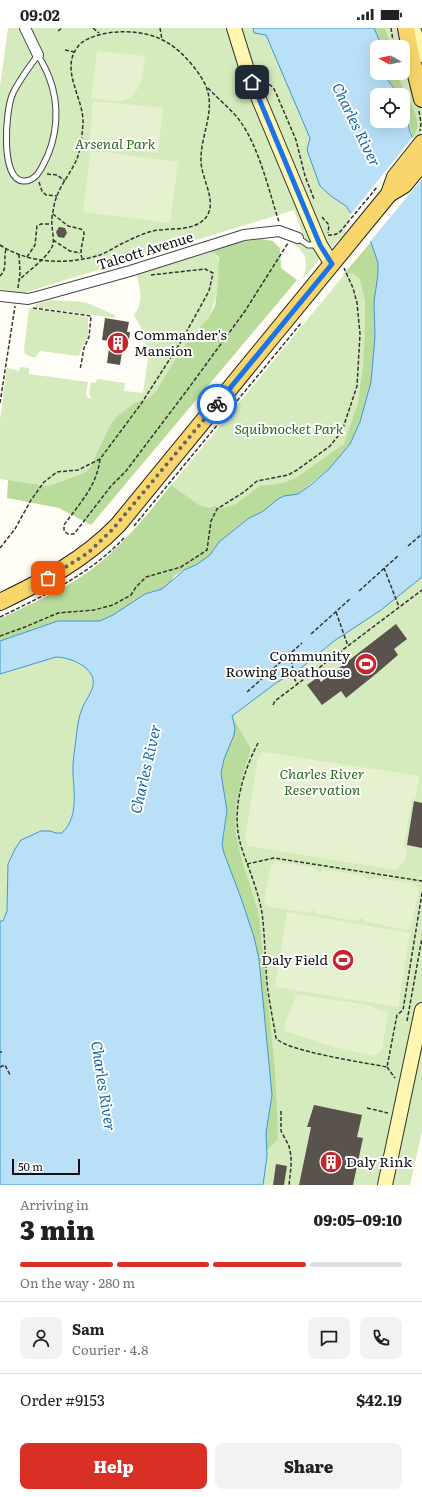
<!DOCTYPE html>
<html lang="en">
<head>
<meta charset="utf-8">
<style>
	:root { --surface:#fff; --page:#f2f2f2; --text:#202124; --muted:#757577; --line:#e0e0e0; --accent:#d93025 }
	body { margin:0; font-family:Literata,serif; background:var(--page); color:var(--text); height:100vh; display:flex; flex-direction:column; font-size:15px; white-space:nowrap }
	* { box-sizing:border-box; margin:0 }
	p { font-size:13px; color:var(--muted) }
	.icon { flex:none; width:22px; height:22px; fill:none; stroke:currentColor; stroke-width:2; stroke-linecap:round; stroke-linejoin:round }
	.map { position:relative; height:1157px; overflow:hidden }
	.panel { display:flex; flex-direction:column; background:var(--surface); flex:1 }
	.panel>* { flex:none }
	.needle { width:26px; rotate:278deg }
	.controls { position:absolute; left:370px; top:12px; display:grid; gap:8px }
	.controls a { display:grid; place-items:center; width:40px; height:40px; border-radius:8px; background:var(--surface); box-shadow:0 4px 16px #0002; font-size:20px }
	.scale { position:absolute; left:12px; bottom:10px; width:68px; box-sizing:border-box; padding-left:4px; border:2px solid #111; border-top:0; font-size:11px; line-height:14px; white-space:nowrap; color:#111; -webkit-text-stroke:3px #fff; paint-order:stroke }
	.pin { position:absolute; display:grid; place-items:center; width:34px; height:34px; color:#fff; margin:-17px; border-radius:8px; box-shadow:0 2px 6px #0006 }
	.courier { position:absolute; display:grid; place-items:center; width:40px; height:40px; margin:-20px; border:3px solid #1a73e8; border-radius:50%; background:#fff; color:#222; box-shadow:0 1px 5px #0007 }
	.headline em { font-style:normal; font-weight:800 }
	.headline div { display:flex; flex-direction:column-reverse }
	.headline { display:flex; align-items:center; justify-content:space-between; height:68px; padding:0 20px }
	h1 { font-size:26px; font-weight:800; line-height:30px }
	.bar { display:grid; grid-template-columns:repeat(4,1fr); gap:6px 4px; align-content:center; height:48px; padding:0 20px }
	.bar i { height:5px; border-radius:3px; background:var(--line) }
	.bar .current { background:var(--accent) }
	.bar p { grid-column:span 4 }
	.line { display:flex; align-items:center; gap:10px; padding:0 20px; border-top:1px solid var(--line) }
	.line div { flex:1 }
	.round { display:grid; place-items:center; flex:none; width:42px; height:42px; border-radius:8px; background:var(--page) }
	.button { display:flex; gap:8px; margin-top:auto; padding:8px 20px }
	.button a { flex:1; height:46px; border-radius:8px; background:var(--accent); color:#fff; font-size:16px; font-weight:800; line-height:46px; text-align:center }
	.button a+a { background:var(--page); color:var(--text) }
	.status { display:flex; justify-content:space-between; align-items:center; height:28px; padding:0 20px; background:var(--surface); direction:ltr }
	.status svg { height:11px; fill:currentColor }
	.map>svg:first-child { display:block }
	.green { fill:#d5ebbd }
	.forest { fill:#b9dc9c }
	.pitch { fill:#e6f2cf }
	.water { fill:#b9e0f7; stroke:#3f96cf }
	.pier { fill:#fffdf5 }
	.building { fill:#5a524d }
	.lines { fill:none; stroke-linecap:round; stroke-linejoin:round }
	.lane-casing { stroke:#444; stroke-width:7 }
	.street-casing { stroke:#444; stroke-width:12 }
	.secondary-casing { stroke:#333; stroke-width:16 }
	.primary-casing { stroke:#222; stroke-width:18 }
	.path { stroke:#333; stroke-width:1.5; stroke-dasharray:4 2; stroke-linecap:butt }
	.lane { stroke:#fff; stroke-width:5 }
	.street { stroke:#fff; stroke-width:10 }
	.secondary { stroke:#fff6b0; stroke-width:14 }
	.primary { stroke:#f9d66b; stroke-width:16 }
	.done { stroke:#646461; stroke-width:4; stroke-dasharray:0 7.2 }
	.route { stroke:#1a73e8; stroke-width:5 }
	.labels { text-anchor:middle; stroke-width:4; stroke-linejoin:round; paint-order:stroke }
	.park-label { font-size:14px; font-style:italic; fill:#2f6b1f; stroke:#fff }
	.street-label { font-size:14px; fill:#111; stroke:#fff }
	.poi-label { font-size:14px; fill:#111; stroke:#fff; text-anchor:start }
	.water-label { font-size:15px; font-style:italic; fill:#1768a6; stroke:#fff }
</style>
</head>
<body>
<div class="status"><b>09:02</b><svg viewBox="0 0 49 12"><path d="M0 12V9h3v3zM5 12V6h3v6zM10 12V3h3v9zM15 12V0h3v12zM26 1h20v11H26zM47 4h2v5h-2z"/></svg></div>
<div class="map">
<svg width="422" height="1157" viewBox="0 0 422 1157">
	<rect width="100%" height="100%" fill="#fffdf5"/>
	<g class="green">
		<path d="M8,0H253L254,5L266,6L310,110L307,122L320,158L331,168L346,178L351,186L344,206L302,251C309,237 307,225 294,216L302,204L294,182L23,265L0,261V58Z"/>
		<path d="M374,0H422V130C413,110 403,89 403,67H399L392,57L387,45H403V19H382Z"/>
		<path d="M371,214L375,265L371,354L360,394L337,431L66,593L0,613V591C28,577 57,565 84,547C112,528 133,503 155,477Z"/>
		<path d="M206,224L215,225C226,239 216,275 208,290L157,362L149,370L134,375L116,389L110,397L97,423L91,439L84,445L48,458L0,451V392L7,340L19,343L20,339L29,340V346L88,354L86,366L88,370L91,371L89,364L91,354L96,355L97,351L125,355L124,363L143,365L148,330L143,329C149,313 142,301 134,287C144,274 140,261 137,247Z"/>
		<path d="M50,272L85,274L115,287V290L35,279L36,276Z"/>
		<path d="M29,280L88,289V311L83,318L79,328L40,323L36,329H32L25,326L24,322Z"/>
		<path d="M422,549V1103L410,1157H263L267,1128L236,857L232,688L276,655L301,640L334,613L381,582Z"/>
		<path d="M56,629C68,629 87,636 92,648C97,660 86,670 82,681C79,687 78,693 78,699C76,711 74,723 73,736C72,760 81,786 62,805H56L50,803L7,853V883L2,893H0V646Z"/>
	</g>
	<g class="forest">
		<path d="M374,0H385L391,19H382Z"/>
		<path d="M387,45H396C401,57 417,84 417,94C418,100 416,104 413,109L403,76V67H399C394,60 387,54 387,45Z"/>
		<path d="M261,211L273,213L280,220L281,240L297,252L91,497L59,480L7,470L8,452L48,458L84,445L91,439L96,426L110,397L116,389L134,375L149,370L157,362L181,322L208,290L215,278L218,257L219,230L215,225L206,224L240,214Z"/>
		<path d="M371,214L378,235V245L374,274L375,308L371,354L360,394L350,416L329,441L298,466L284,468L278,471L262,484L249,490L219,514L210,527L196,537L183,542L174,548L169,556L162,561L153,563L113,587L100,593L91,594L66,593L41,598L0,613V591C28,577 58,565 84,547C118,523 145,490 171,457L199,477L209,480L215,478L224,480L236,476L260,458L283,455L296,450L344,416L358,375L363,338L365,302V273L360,251L353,245L345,246L342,248Z"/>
		<path d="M232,688L251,721C242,748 233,776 236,805C240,833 252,860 259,888L275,1042L278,1103L277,1112L266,1123V1105L272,1067L259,931L254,909L241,870L224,825L222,816L227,783L221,745L224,731L234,707Z"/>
	</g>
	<g class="pitch">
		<path d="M97,23L145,28C143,45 141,72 119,73C110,74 100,71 91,70Z"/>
		<path d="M93,73L163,80L158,125L89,118Z"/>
		<path d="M91,122L178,134L170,195L83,184Z"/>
		<path d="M263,724L419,748L415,771L412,770L404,819L407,820L405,833L396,842L249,818L245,811L258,729Z"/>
		<path d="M276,834L316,840L319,845L324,841L364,848L369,853L374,850L414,856L419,862L411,899L408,902L365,894L362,890L357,893L316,886L313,881L310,885L267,878L264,873L271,837Z"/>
		<path d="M287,884L410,905L398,979L275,959Z"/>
		<path d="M294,966L369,977L378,982L388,984L382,1022L374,1028L334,1019L285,1003L286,992L296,969Z"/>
	</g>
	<path class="water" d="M253,0H374L382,19H377V45H387V51L399,67H377V93H403V76L410,104L422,130V549L381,582L334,613L301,640L276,655L232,688L235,700L234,707L224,731L221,745L227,783L222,816L224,825L241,870L254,909L259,931L272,1067L266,1105L267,1128L263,1157H0V893H3L7,883L8,836L15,821L21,812L41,803H50L56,805H62C81,786 72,760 73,736C74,724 76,713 77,702C78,695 79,688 82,681C86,670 97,660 92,648C87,636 67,629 56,629L0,646V613L58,593H100L113,587L145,566L162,561L184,542L196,537L210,527L219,514L249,490L262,484L278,471L284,468L298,466L312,456L329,441L350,416L360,394L371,354L375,308L374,274L378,246V235L371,214L346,178L331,168L320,158L307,122L310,110L266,7L254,5Z"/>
	<path class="pier" d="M413,109L416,112L422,127V151L369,215L350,187Z"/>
	<g class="building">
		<path d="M59,199L65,200L67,205L64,210L58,209L56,204Z"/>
		<path d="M105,290L129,294L127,304H130L129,312L127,311L126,317H123L120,337L107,335L110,313L102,312Z"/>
		<path d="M396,596L407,611L394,621L398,627L377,645L346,670L341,663L322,677L307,657L318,649L321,654Z"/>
		<path d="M414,773L422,775V820L407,817Z"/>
		<path d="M314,1077L362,1087L357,1109L363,1110L353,1157H299L311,1099H307Z"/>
		<path d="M276,1136L287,1138L284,1157H273Z"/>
	</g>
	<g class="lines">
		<g class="lane-casing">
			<g id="lane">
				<path d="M38,27C42,34 46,41 49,49C60,77 58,110 43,137C39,145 34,153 24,153C0,154 5,82 13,65C20,51 29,39 38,27Z"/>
				<path d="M298,210L308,217H319"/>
			</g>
		</g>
		<g class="street-casing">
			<g id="street">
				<path d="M25,0L38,27"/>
				<path d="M0,268L28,271L40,268L130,243L244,207L279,203L298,210"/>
			</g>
		</g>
		<g class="secondary-casing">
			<g id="secondary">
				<path d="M234,0L248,45L320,217L332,236"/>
				<path d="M413,0L422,27"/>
				<path d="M385,1157L422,982"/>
			</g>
		</g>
		<g class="primary-casing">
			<g id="primary">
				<path d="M406,0L410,23L422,71"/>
				<path d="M389,166L404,157L422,135"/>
				<path d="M0,574C45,552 83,533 118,497L389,166L395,149L422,115"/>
			</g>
		</g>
		<g class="path">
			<path d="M93,0L99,5"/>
			<path d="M160,0L162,12"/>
			<path d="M391,0L394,19"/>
			<path d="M58,3L62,0"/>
			<path d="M65,22L75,24"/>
			<path d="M264,53L273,59L276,65L296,112L305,148L314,171"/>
			<path d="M208,60C218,71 231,81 240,93C259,119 269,163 279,194"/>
			<path d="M419,83L421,95L420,103"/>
			<path d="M47,146L57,147L65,153"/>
			<path d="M39,154L42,163L46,167L57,168"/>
			<path d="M53,186L68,198L81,201L84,204C84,212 79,222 82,230"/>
			<path d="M322,189L329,197L328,205"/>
			<path d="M328,207H333L339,205L378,158"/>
			<path d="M53,212L70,223L80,225"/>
			<path d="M0,217C29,236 68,237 100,227C107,224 114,220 121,216C130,212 139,207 149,204C165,199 187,204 201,194C222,179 201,152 201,133C200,109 215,85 207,61C202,46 182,23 168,15C145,0 102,0 81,15C57,39 84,69 83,95C82,108 81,122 76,133C69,148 57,161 54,178C53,184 51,191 52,197C52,204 55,212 52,219C46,231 28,243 19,252"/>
			<path d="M27,229L35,217L37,198L41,196H51"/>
			<path d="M0,248C8,240 3,232 6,221"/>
			<path d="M18,260L20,245L19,226"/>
			<path d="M33,280L91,288L89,309L84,320L80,342"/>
			<path d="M0,375L15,278"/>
			<path d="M100,431C97,458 79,476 64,497V503L68,506H74L111,458L126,443L188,361L245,283L288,215"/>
			<path d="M134,498L302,294"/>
			<path d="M408,518L422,506"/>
			<path d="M0,520L15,501L31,472L44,454L57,444L78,442L100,431L141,376L182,312L209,263L213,245L205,241L151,247"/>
			<path d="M384,540L399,579"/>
			<path d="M359,563L399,527"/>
			<path d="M336,584L348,618"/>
			<path d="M0,589C45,567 89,547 124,510"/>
			<path d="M311,606L350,571"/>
			<path d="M0,608L25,599L58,585L94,582L113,577L131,567L136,559L146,549L181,539L207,522L211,493L217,481L244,464L257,453L288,447L297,442L330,418L342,403L357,358L360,306L357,275L353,260L344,240"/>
			<path d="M290,626L295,652L298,656"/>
			<path d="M247,664L302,615"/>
			<path d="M273,677L275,673L422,562"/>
			<path d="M258,715C242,746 230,786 242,821C249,842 258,862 262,885C265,908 265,932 267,955C269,973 273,992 276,1010C285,1023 367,1035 387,1039L397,987L403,982L422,865"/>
			<path d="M247,836L274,830L422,853"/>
			<path d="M407,993L422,910"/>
			<path d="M0,1024H2"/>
			<path d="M0,1039L5,1037L10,1047"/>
			<path d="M387,1039L395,1050"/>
			<path d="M367,1080L388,1085"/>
			<path d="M281,1083V1103L289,1118L291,1128V1139L289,1157"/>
		</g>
		<use href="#lane" class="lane"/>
		<use href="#street" class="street"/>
		<use href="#secondary" class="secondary"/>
		<use href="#primary" class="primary"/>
	</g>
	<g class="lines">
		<path class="done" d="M48,550L88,525L112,502L217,376"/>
		<path class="route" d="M217,376L332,236L320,217L252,54"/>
	</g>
	<defs>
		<g id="building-disc" transform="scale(1.15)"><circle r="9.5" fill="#c4262e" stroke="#fff"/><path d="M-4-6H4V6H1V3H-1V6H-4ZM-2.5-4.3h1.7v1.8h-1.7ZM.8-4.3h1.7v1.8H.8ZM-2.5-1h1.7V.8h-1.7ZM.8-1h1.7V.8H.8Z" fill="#fff"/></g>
		<g id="stadium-disc" transform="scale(1.15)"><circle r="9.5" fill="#c4262e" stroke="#fff"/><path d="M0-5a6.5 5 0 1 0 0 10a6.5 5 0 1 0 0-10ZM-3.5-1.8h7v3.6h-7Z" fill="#fff"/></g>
	</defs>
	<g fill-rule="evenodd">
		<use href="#building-disc" x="118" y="315"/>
		<use href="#stadium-disc" x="366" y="636"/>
		<use href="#stadium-disc" x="343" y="932"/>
		<use href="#building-disc" x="331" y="1134"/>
	</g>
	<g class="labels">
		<g class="park-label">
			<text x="115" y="121">Arsenal Park</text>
			<text x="289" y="406">Squibnocket Park</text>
			<text x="322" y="751">Charles River<tspan x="322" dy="16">Reservation</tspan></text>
		</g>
		<g class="street-label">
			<text transform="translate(145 223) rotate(-17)" y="5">Talcott Avenue</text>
		</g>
		<g class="poi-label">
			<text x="134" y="312">Commander's<tspan x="134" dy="16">Mansion</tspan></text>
			<text x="350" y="633" text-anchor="end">Community<tspan x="350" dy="16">Rowing Boathouse</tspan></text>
			<text x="328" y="937" text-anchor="end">Daly Field</text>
			<text x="346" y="1139">Daly Rink</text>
		</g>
		<g class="water-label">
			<text transform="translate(356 97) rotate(64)" y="5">Charles River</text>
			<text transform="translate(146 741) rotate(-77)" y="5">Charles River</text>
			<text transform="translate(103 1058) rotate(81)" y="5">Charles River</text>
		</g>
	</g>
</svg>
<div class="controls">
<a><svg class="needle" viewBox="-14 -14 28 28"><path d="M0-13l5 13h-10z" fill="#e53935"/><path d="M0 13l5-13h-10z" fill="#757577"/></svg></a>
<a><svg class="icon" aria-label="locate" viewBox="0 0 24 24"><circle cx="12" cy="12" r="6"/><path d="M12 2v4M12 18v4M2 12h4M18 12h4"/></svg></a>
</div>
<div class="scale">50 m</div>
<div class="pin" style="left:48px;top:550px;background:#ea580c"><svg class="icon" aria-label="bag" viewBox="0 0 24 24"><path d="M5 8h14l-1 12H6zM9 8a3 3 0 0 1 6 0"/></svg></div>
<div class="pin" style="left:252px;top:54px;background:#1f2937"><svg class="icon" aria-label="home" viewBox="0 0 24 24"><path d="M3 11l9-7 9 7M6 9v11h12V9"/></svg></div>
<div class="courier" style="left:217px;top:376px"><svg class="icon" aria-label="bike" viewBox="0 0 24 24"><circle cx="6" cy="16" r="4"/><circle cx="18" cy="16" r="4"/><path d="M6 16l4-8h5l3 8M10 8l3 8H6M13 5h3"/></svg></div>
</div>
<section class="panel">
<div class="headline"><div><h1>3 min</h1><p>Arriving in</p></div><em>09:05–09:10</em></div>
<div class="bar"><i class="current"></i><i class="current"></i><i class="current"></i><i></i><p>On the way · 280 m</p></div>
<div class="line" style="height:72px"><a class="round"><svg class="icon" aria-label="person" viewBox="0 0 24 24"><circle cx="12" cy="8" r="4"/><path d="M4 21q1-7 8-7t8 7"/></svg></a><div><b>Sam</b><p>Courier · 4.8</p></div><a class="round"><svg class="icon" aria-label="chat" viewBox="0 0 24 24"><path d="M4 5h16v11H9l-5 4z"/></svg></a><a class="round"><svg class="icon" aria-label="phone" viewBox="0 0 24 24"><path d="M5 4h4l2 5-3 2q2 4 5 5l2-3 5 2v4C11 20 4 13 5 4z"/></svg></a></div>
<div class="line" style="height:52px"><div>Order #9153</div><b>$42.19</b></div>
<div class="button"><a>Help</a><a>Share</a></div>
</section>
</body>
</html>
